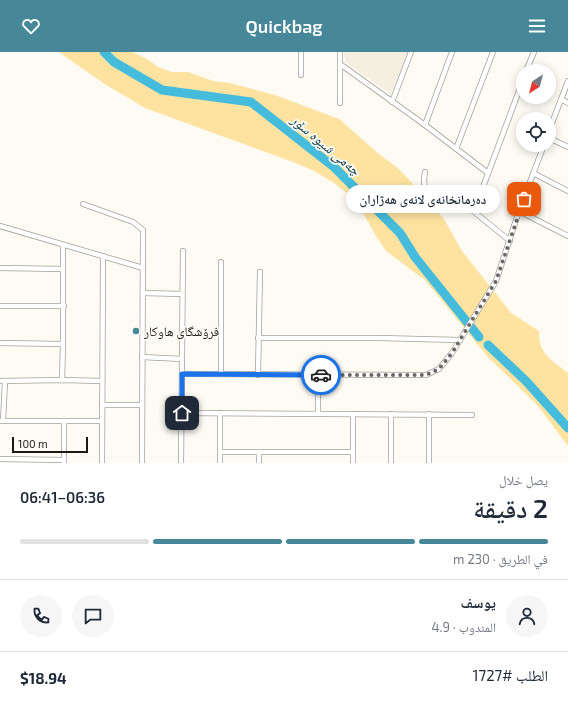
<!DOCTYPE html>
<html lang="ar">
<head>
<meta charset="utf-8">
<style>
	:root { --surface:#fff; --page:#f6f6f7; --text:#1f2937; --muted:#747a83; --line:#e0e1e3; --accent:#468799 }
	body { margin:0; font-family:"Exo 2","Noto Naskh Arabic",sans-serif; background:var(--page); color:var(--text); direction:rtl; height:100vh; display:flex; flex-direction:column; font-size:15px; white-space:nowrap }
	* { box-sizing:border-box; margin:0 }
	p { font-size:13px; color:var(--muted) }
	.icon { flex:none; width:22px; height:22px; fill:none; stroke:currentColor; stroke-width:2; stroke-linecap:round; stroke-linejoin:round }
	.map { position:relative; height:411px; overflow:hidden; direction:ltr }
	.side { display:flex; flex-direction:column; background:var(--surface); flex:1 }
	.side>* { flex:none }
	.needle { width:26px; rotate:216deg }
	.tools { position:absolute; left:516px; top:12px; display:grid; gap:8px }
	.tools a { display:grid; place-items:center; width:40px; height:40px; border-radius:50%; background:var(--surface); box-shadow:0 2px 10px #0003; font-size:20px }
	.scale { position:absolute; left:12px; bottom:10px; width:76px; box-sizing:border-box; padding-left:4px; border:2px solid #1a1916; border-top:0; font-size:11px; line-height:14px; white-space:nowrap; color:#1a1916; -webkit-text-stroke:3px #fdfbf4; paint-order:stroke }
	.pin { position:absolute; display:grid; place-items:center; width:34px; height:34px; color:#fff; margin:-17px; border-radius:8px; box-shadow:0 2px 6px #0006 }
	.courier { position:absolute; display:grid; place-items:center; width:40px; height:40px; margin:-20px; border:3px solid #1a73e8; border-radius:50%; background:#fff; color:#222; box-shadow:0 1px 5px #0007 }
	.bubble { position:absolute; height:28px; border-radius:14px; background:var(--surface); box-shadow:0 2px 10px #0003; font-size:13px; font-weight:600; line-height:28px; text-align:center; direction:rtl }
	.summary em { font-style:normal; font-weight:600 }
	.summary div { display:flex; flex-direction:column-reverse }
	.summary { display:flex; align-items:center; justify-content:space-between; height:68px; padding:0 20px }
	h1 { font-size:26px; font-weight:600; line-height:30px }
	.bar { display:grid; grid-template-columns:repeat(4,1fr); gap:6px 4px; align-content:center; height:48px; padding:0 20px }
	.bar i { height:5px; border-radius:3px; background:var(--line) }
	.bar .selected { background:var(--accent) }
	.bar p { grid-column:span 4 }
	.line { display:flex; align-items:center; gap:10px; padding:0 20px; border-top:1px solid var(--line) }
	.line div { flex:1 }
	.round { display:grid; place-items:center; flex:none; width:42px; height:42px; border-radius:21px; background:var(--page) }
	header { display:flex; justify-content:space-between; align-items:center; height:52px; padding:0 20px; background:var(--accent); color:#fff; font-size:18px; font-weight:600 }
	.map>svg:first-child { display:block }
	.built { fill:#f4efe1 }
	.green { fill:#fee3a0 }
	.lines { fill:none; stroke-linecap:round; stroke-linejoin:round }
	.river { stroke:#45bcdc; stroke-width:9 }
	.street-casing { stroke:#a3a09a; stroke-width:6 }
	.street { stroke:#fff; stroke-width:4.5 }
	.done { stroke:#696864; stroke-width:4; stroke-dasharray:0 7.2 }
	.route { stroke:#1a73e8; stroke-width:5 }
	.poi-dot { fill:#468799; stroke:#fdfbf4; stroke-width:1.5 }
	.labels { text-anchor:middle; stroke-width:3.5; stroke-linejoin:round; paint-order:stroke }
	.poi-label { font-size:13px; fill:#1a1916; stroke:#fdfbf4; text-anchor:start }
	.water-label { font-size:14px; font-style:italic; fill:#124553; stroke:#fdfbf4 }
</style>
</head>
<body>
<header><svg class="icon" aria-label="menu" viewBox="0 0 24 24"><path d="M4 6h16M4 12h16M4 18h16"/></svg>Quickbag<svg class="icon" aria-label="heart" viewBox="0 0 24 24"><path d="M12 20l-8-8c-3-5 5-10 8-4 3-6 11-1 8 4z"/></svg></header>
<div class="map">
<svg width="568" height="411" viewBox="0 0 568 411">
	<rect width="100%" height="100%" fill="#fdfbf4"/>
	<path class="built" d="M344,0H408L391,42L345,10Z"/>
	<path class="green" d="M59,0H132L147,7L158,15L172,20H188L213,29L230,31L275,43L339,67L380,103L398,116L412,131L444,167L462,199L511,261L539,279C538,302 552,308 568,321V394L538,354L487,304L425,228L386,199L376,184L356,148L334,131L314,119L293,110L145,56L103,31Z"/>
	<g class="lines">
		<g class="river">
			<path d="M104,0L114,10L162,38L251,50L334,115L400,181L415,205L479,285"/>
			<path d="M488,293L526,329L568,376"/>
		</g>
		<g class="street-casing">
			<g id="street">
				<path d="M301,0V23"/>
				<path d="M340,12L425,73L488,121"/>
				<path d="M526,19L534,0"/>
				<path d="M561,47L568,51"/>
				<path d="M392,50L411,0"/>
				<path d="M340,51V0"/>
				<path d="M425,73L452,0"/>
				<path d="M549,79L568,29"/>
				<path d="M549,86L568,95"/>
				<path d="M456,97L493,0"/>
				<path d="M425,120C419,153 442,145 463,151"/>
				<path d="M533,121L568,139"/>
				<path d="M446,137L510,189"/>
				<path d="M83,152L133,170L143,178L142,411"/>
				<path d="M474,159L523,28"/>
				<path d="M519,159L568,184"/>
				<path d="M0,174L143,216"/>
				<path d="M0,216L63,217"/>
				<path d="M143,241L182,242"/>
				<path d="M0,254H64"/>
				<path d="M258,286H379L460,288"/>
				<path d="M0,291L63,292"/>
				<path d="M142,305L182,307"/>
				<path d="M182,322L426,323L439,317L452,301L496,229L519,159L544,93"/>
				<path d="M221,322V210"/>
				<path d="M258,323L260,220"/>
				<path d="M62,328L63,292V193"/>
				<path d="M0,329L62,328L102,329"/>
				<path d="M102,353H142"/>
				<path d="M182,361L472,363"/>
				<path d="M318,362V323"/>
				<path d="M0,369H102"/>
				<path d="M3,369L5,329"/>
				<path d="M64,369V411"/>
				<path d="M220,400H353"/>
				<path d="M0,407L64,408"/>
				<path d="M102,411L103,204"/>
				<path d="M181,411L183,199"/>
				<path d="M220,411V361"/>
				<path d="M259,411V400"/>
				<path d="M353,411V362"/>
				<path d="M391,411V362"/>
				<path d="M429,411V362"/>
			</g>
		</g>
		<use href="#street" class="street"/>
	</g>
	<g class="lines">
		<path class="done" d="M321,323H426L439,317L452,301L496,229L524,147"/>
		<path class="route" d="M182,361V322L321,323"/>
	</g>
	<circle class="poi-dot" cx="136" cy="279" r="4"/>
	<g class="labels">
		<g class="poi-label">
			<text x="144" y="284">فرۆشگای ھاوکار</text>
		</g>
		<g class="water-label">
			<text transform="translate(326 93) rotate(40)" y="5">چەمی شیوە سۆر</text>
		</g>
	</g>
</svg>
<div class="tools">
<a><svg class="needle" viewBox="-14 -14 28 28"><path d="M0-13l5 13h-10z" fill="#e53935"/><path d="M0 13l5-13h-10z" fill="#747a83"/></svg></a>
<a><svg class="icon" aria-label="locate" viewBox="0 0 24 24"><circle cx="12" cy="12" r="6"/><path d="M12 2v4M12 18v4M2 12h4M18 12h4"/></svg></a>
</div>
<div class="scale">100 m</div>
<div class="pin" style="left:524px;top:147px;background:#ea580c"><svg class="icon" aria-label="bag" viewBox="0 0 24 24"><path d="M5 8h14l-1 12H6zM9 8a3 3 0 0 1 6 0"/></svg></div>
<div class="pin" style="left:182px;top:361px;background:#1f2937"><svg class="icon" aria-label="home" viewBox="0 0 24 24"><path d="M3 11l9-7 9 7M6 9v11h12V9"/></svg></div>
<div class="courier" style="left:321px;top:323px"><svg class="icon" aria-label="car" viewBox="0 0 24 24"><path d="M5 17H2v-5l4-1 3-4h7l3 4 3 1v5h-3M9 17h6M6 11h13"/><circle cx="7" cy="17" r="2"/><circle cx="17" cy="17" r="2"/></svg></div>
<div class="bubble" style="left:346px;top:133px;width:154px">دەرمانخانەی لانەی هەژاران</div>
</div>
<section class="side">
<div class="summary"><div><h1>2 دقيقة</h1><p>يصل خلال</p></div><em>06:36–06:41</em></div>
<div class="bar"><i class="selected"></i><i class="selected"></i><i class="selected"></i><i></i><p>في الطريق · 230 m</p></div>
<div class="line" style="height:72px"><a class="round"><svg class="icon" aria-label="person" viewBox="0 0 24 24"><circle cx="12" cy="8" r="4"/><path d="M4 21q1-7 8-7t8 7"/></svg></a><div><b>يوسف</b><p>المندوب · 4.9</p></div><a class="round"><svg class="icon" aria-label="chat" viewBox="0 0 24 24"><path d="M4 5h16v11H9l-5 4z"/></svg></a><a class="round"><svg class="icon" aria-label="phone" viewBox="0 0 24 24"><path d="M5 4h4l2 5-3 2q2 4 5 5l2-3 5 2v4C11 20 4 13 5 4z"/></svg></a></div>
<div class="line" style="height:52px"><div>الطلب #1727</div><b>$18.94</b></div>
</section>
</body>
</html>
